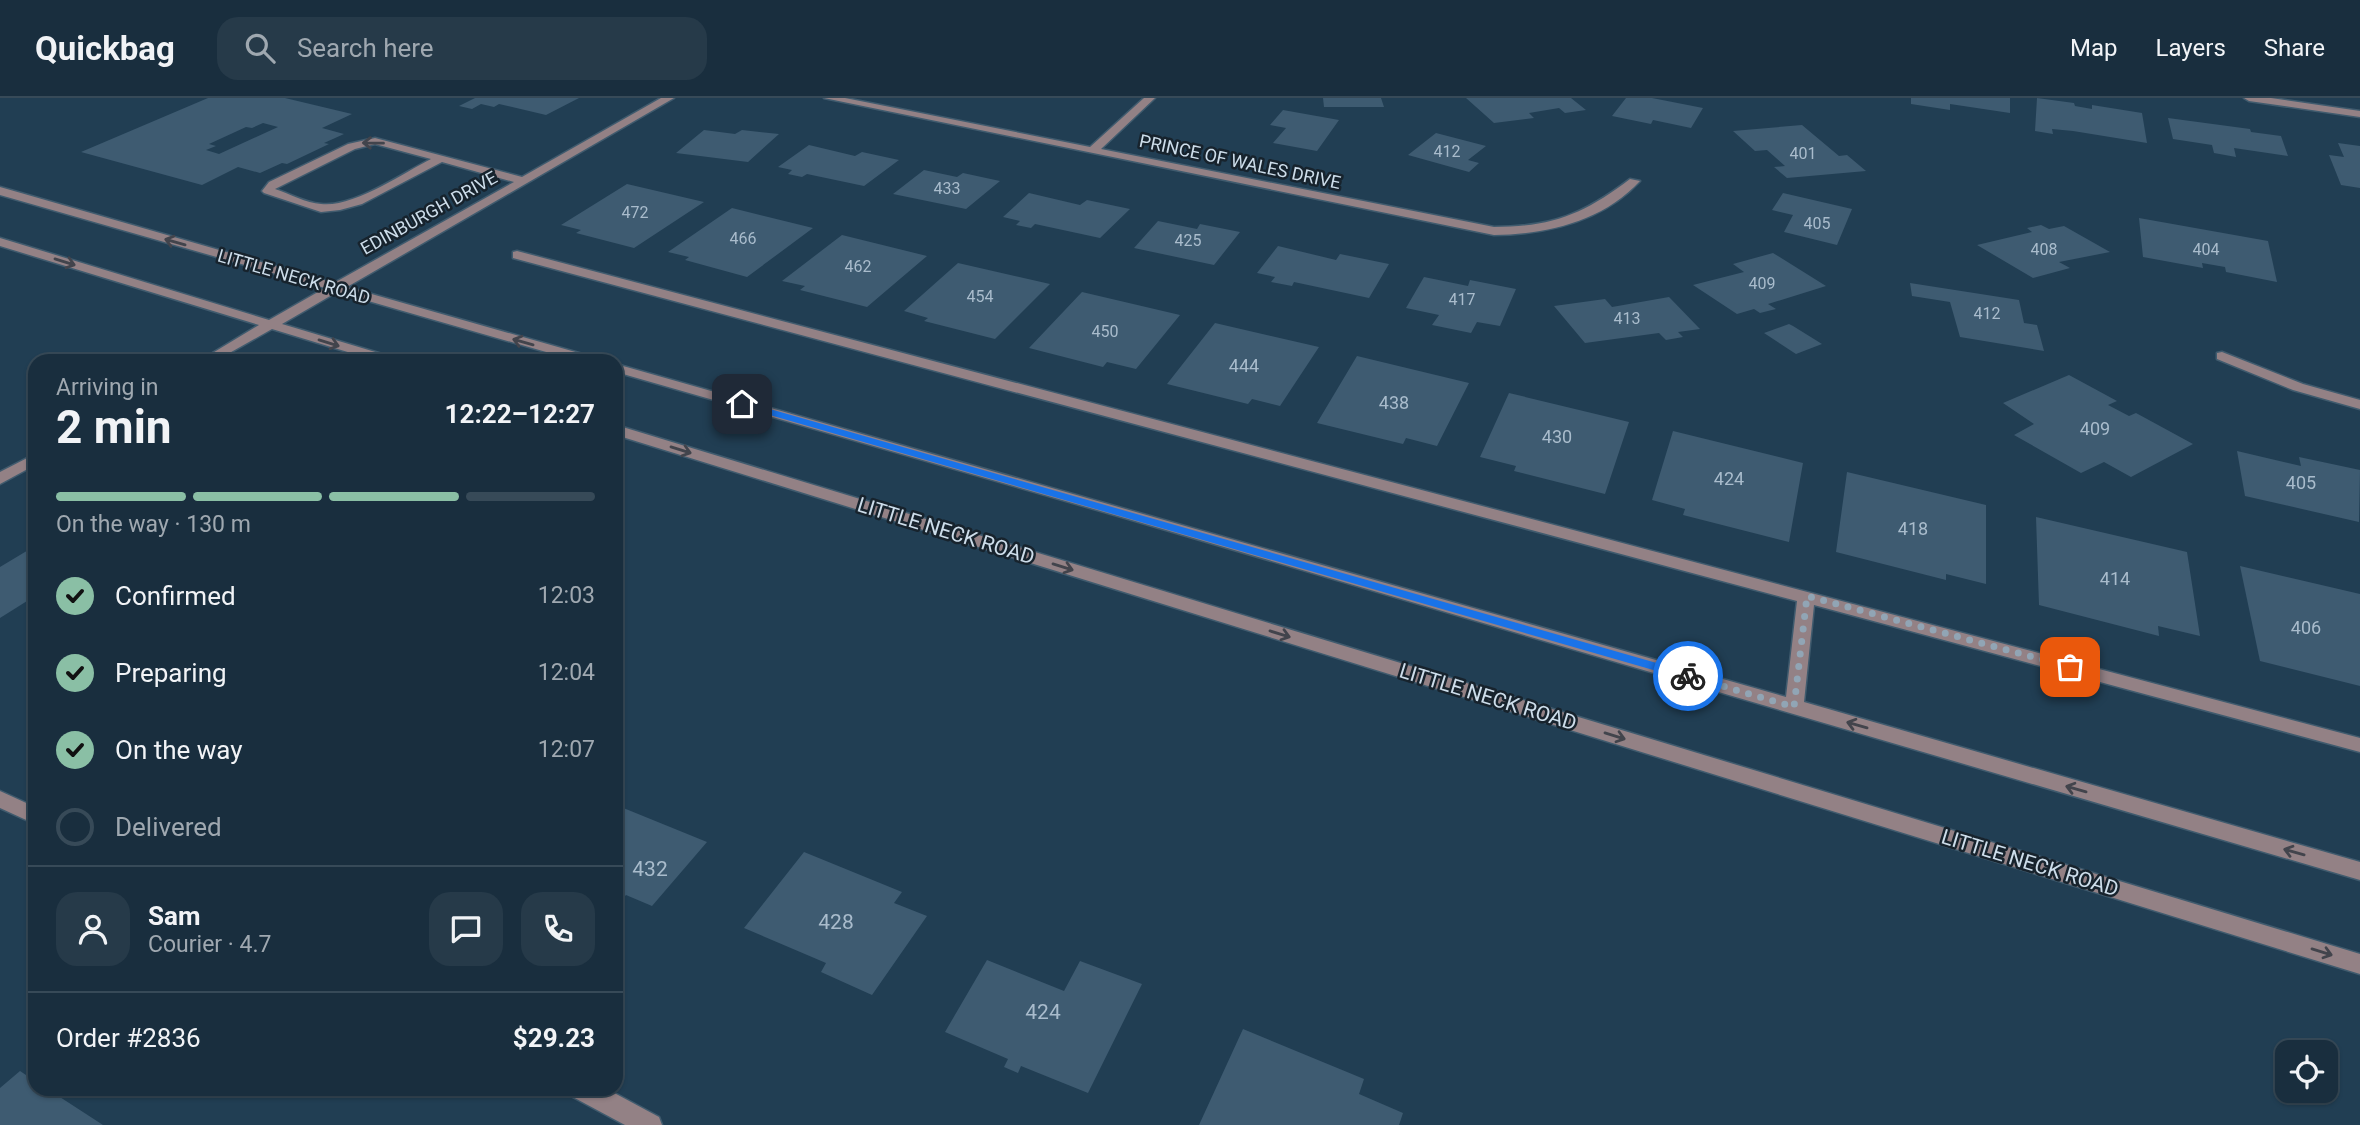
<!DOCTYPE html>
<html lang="en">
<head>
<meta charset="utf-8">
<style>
	:root { --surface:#192e3e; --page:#263a49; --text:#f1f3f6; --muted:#9fa8b0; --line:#374a58; --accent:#8abfa5 }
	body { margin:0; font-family:Roboto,sans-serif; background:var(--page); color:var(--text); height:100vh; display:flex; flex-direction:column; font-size:26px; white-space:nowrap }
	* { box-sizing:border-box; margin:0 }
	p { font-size:23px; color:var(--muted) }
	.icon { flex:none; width:38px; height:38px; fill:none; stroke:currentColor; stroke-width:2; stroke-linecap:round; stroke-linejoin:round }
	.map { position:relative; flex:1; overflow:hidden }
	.drawer { position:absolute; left:28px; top:256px; width:595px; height:742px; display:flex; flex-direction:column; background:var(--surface); border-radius:21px; box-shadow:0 2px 5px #0004,0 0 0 2px var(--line) }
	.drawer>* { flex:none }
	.tools { position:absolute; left:2275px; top:942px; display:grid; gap:14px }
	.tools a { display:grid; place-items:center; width:63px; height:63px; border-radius:14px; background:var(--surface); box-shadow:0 2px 5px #0004,0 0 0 2px var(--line); font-size:35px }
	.pin { position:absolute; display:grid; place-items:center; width:60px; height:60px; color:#fff; margin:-30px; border-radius:14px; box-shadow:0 4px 10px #0006 }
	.courier { position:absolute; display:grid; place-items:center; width:70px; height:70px; margin:-35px; border:5px solid #1a73e8; border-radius:50%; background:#fff; color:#222; box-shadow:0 2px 9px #0007 }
	.summary em { font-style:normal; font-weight:700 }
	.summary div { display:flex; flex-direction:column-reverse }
	.summary { display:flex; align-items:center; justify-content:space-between; height:119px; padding:0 28px }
	h1 { font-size:46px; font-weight:700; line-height:52px }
	.bar { display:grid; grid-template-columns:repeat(4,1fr); gap:10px 7px; align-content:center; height:84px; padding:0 28px }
	.bar i { height:9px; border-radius:5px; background:var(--line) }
	.bar .active { background:var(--accent) }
	.bar p { grid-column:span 4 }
	.line { display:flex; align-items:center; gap:18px; padding:0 28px; border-top:2px solid var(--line) }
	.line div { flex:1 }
	.round { display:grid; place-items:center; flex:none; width:74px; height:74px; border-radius:21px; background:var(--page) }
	ol { padding:0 28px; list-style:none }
	li { display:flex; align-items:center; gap:21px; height:77px }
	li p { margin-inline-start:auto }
	li .icon { padding:7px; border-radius:50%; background:var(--accent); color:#111; stroke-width:4 }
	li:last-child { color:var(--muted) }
	li i { width:38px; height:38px; border:4px solid var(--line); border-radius:50% }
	header { display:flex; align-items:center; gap:42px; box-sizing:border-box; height:98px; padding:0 35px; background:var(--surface); border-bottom:2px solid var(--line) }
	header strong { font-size:33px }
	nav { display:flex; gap:38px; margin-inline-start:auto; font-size:24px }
	.search { width:490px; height:63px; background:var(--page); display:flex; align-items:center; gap:18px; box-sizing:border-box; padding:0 24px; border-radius:21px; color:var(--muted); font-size:26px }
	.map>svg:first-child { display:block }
	.building { fill:#3e5b71; fill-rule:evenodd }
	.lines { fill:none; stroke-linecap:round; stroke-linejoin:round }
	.minor-casing { stroke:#405b6e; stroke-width:3 }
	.minor { fill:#938185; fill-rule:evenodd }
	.oneway { stroke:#42444c }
	.route { fill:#1a73e8 }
	.done { stroke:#91a5b5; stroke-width:7; stroke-dasharray:0 12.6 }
	.labels { text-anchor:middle; stroke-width:5; stroke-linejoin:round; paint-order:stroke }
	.far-number-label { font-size:16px; fill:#a9bccc }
	.far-street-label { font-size:18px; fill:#cdddea; stroke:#17232d }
	.number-label { font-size:18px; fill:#a9bccc }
	.street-label { font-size:21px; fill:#cdddea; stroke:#17232d }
	.near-number-label { font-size:21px; fill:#a9bccc }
</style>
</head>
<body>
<header>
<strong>Quickbag</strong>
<div class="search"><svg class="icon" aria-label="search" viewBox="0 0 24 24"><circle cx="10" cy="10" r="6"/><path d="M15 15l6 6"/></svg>Search here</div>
<nav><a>Map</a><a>Layers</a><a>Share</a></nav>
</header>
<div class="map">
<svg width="2360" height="1027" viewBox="0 0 2360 1027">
	<rect width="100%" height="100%" fill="#213e53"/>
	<g class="building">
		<path d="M208,0H285L352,16L322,30L344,36L324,45L329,46L287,66L282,65L260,75L238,69L202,87L81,54ZM263,25L278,29L219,56L206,52L216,48L209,46L246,29L252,30Z"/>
		<path d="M475,0H579L546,17L499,6L494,9L481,6L472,11L459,8Z"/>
		<path d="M1323,0H1381L1384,9H1324Z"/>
		<path d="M1466,0H1571L1586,12L1565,15L1559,10L1529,15L1534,20L1494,25Z"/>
		<path d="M1626,0H1652L1703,10L1691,30L1653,22L1651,26L1612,18Z"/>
		<path d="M1911,0H2010V15L1950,6V12L1911,6Z"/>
		<path d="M2037,0L2074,5L2075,8L2092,11V7L2142,15L2147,45L2073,33L2052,31L2053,36L2035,33Z"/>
		<path d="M1283,12L1339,22L1317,53L1273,45L1286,30L1270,27Z"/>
		<path d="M2168,20L2250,31L2251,34L2281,38L2288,58L2234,50L2236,59L2214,55L2212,47L2173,41Z"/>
		<path d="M1802,27L1839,58L1847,57L1866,73L1787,80L1774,69L1785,68L1767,52L1755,53L1733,33Z"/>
		<path d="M704,32L735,36L742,32L779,36L748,64L676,55Z"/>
		<path d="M1436,35L1486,48L1468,62L1479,65L1469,74L1408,57Z"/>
		<path d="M2338,45L2360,48V90L2341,87L2329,57L2344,59Z"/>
		<path d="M809,47L855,58L862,54L899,62L864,88L807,76L802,79L788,76L792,72L778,69Z"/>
		<path d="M924,72L957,79L963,75L1000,83L966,111L893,96Z"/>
		<path d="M627,86L704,104L634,150L576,135L581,132L561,127Z"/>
		<path d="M1029,95L1080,107L1087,102L1130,111L1100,140L1035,126L1031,130L1016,127L1020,123L1003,119Z"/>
		<path d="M1783,95L1852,111L1837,147L1784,134L1793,117L1772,112Z"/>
		<path d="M732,110L813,130L747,179L685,162L689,159L668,154Z"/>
		<path d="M2139,120L2268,143L2277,184L2226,174L2225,169L2202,165L2203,170L2143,159Z"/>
		<path d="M1158,123L1197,131L1200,126L1240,134L1214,167L1134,150Z"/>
		<path d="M2041,127L2049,131L2064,128L2110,154L2059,164L2070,170L2033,180L1977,147L2032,134L2027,130Z"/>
		<path d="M842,137L927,158L867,209L800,192L805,188L782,183Z"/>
		<path d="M1278,148L1336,162L1340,156L1389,166L1369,200L1294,184L1292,188L1271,184L1275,179L1257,175Z"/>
		<path d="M1773,155L1826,188L1768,206L1776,211L1760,215L1754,211L1737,216L1693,187L1744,174L1733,166Z"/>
		<path d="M958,165L1050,186L995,241L924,223L928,220L904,213Z"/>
		<path d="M1424,179L1468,188L1470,182L1516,191L1500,228L1477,224L1471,235L1432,227L1439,217L1406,210Z"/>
		<path d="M1910,185L2019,202L2024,225L2037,227L2044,253L1960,239L1950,204L1912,198Z"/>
		<path d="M1082,194L1180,217L1136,271L1107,264L1103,269L1029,250Z"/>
		<path d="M1669,199L1700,231L1678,234L1683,239L1666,242L1659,235L1585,245L1554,208L1605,201L1612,209Z"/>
		<path d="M1215,225L1319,249L1280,308L1252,301L1248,306L1167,286Z"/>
		<path d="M1789,226L1793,228L1822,246L1796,256L1764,235Z"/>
		<path d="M1357,258L1469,285L1437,348L1406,340L1403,346L1317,325Z"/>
		<path d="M2069,277L2117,303L2108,307L2129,318L2136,315L2193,346L2131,379L2104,364L2081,375L2014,337L2034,326L2003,305Z"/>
		<path d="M1509,295L1629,324L1605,396L1514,373L1516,368L1480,359Z"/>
		<path d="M1673,333L1803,365L1789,444L1683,417L1685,411L1652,402Z"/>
		<path d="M2237,353L2301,368L2299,359L2360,372L2359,424L2245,398Z"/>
		<path d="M1847,374L1986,407V486L1946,476V482L1836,454Z"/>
		<path d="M2036,419L2187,454L2200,538L2158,528L2159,538L2039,507Z"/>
		<path d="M35,448V498L0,520V469Z"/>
		<path d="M2240,468L2360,496V588L2260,563Z"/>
		<path d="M616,707L707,744L652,808L626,797L616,808Z"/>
		<path d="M804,754L902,794L894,805L927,818L872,897L821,874L826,865L744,830Z"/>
		<path d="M987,862L1064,893L1080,863L1142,886L1088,995L1021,968L1018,975L1004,969L1008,961L945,934Z"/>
		<path d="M1243,931L1364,981L1359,996L1403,1015L1399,1027H1199Z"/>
		<path d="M20,973L35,983V990H46L103,1027H0V990Z"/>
	</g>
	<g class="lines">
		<g class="minor-casing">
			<g id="minor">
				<path d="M661,0H674L347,189L593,259L595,262H574L337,194L282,226L392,259L394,262H374L272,231L217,262H201L259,227L0,148V140L269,222L325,190L0,97V89L334,185L514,84L442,64L362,106L340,112L321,114L264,95L262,93L269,84L348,46L375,40L522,79ZM375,46L431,61C403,75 353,110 321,106C306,105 290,96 275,91L355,51Z"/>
				<path d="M824,0H845L1090,49L1144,0H1155L1101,51L1494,129C1552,129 1584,116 1630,81L1640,83C1602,124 1547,136 1494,137Z"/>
				<path d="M2244,0H2271L2360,13V19L2249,3Z"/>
				<path d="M517,153L2360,640V654L1814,507L1804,604L2360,764V782L1125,420L616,274V266L1786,599L1797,503L513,160V154Z"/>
				<path d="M2222,254L2303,286L2360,302V311L2293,292L2217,261V255Z"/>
				<path d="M616,327L2360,856V876L616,337Z"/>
				<path d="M35,356V367L0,386V374Z"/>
				<path d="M0,693L35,709V726L0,710Z"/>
				<path d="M568,990H605L659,1019L662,1027H625L571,998Z"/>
			</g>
		</g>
		<use href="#minor" class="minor"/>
	</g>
	<defs><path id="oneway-shaft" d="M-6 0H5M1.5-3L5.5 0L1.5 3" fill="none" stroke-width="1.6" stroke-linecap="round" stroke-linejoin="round" transform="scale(1.75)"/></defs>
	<g class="oneway">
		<use href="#oneway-shaft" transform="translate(373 45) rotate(-179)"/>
		<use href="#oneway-shaft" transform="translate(175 144) rotate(-164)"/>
		<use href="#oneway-shaft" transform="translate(65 164) rotate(17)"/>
		<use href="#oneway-shaft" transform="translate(523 244) rotate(-164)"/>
		<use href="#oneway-shaft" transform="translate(329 245) rotate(17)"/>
		<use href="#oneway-shaft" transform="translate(681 352) rotate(17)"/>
		<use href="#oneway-shaft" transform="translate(1063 469) rotate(17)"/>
		<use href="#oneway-shaft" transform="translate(1280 536) rotate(17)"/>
		<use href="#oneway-shaft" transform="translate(1857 627) rotate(-164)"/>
		<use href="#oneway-shaft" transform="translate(1615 638) rotate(17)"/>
		<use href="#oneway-shaft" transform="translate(2076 691) rotate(-164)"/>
		<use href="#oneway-shaft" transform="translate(2294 754) rotate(-164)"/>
		<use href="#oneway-shaft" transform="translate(2322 854) rotate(17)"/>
	</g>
	<path class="route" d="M742,303L1688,574L1694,578L1688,582L739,308V304Z"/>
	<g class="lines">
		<path class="done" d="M1688,578L1794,609L1807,498L2070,569"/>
	</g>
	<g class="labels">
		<g class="far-number-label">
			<text x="1447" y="59">412</text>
			<text x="1803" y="61">401</text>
			<text x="947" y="96">433</text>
			<text x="635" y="120">472</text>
			<text x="1817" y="131">405</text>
			<text x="743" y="146">466</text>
			<text x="1188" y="148">425</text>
			<text x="2044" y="157">408</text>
			<text x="2206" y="157">404</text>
			<text x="858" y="174">462</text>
			<text x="1762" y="191">409</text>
			<text x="980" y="204">454</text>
			<text x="1462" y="207">417</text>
			<text x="1987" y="221">412</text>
			<text x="1627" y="226">413</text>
			<text x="1105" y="239">450</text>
		</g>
		<g class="far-street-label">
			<text transform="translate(1240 64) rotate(12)" y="6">PRINCE OF WALES DRIVE</text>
			<text transform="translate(429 115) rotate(-29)" y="6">EDINBURGH DRIVE</text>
			<text transform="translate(294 179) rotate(16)" y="6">LITTLE NECK ROAD</text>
		</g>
		<g class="number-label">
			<text x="1244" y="274">444</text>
			<text x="1394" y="311">438</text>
			<text x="2095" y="337">409</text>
			<text x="1557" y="345">430</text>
			<text x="1729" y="387">424</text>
			<text x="2301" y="391">405</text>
			<text x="1913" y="437">418</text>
			<text x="2115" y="487">414</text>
			<text x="2306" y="536">406</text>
		</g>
		<g class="street-label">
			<text transform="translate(946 433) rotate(17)" y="7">LITTLE NECK ROAD</text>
			<text transform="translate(1488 599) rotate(17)" y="7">LITTLE NECK ROAD</text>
			<text transform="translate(2030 765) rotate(17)" y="7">LITTLE NECK ROAD</text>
		</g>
		<g class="near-number-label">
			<text x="650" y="778">432</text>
			<text x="836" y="831">428</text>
			<text x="1043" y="921">424</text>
		</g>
	</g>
</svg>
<div class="tools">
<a><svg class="icon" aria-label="locate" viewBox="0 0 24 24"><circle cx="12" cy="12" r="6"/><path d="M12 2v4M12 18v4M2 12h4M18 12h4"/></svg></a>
</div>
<div class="pin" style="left:2070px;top:569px;background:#ea580c"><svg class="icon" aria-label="bag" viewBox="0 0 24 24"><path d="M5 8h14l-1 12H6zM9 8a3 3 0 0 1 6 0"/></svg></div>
<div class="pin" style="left:742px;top:306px;background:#1f2937"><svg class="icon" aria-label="home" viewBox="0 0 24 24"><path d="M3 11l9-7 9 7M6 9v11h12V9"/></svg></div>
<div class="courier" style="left:1688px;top:578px"><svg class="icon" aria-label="bike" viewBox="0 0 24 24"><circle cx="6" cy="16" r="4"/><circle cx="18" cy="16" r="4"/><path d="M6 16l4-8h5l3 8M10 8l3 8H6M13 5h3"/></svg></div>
<section class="drawer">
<div class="summary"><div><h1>2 min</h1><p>Arriving in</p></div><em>12:22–12:27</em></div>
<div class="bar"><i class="active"></i><i class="active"></i><i class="active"></i><i></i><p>On the way · 130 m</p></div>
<ol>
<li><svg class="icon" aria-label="check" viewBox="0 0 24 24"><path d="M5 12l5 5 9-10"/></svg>Confirmed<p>12:03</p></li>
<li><svg class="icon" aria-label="check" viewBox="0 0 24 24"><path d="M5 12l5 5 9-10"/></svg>Preparing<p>12:04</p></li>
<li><svg class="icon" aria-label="check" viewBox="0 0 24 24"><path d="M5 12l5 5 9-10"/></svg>On the way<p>12:07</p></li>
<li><i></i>Delivered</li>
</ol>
<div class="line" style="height:126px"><a class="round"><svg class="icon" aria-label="person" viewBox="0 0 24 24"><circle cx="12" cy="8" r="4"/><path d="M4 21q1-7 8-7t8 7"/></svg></a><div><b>Sam</b><p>Courier · 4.7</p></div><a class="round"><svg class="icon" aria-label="chat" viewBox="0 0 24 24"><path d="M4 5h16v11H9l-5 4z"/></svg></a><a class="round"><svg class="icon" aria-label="phone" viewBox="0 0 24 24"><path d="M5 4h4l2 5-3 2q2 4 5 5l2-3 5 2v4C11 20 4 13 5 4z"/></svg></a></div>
<div class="line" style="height:91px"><div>Order #2836</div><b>$29.23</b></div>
</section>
</div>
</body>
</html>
